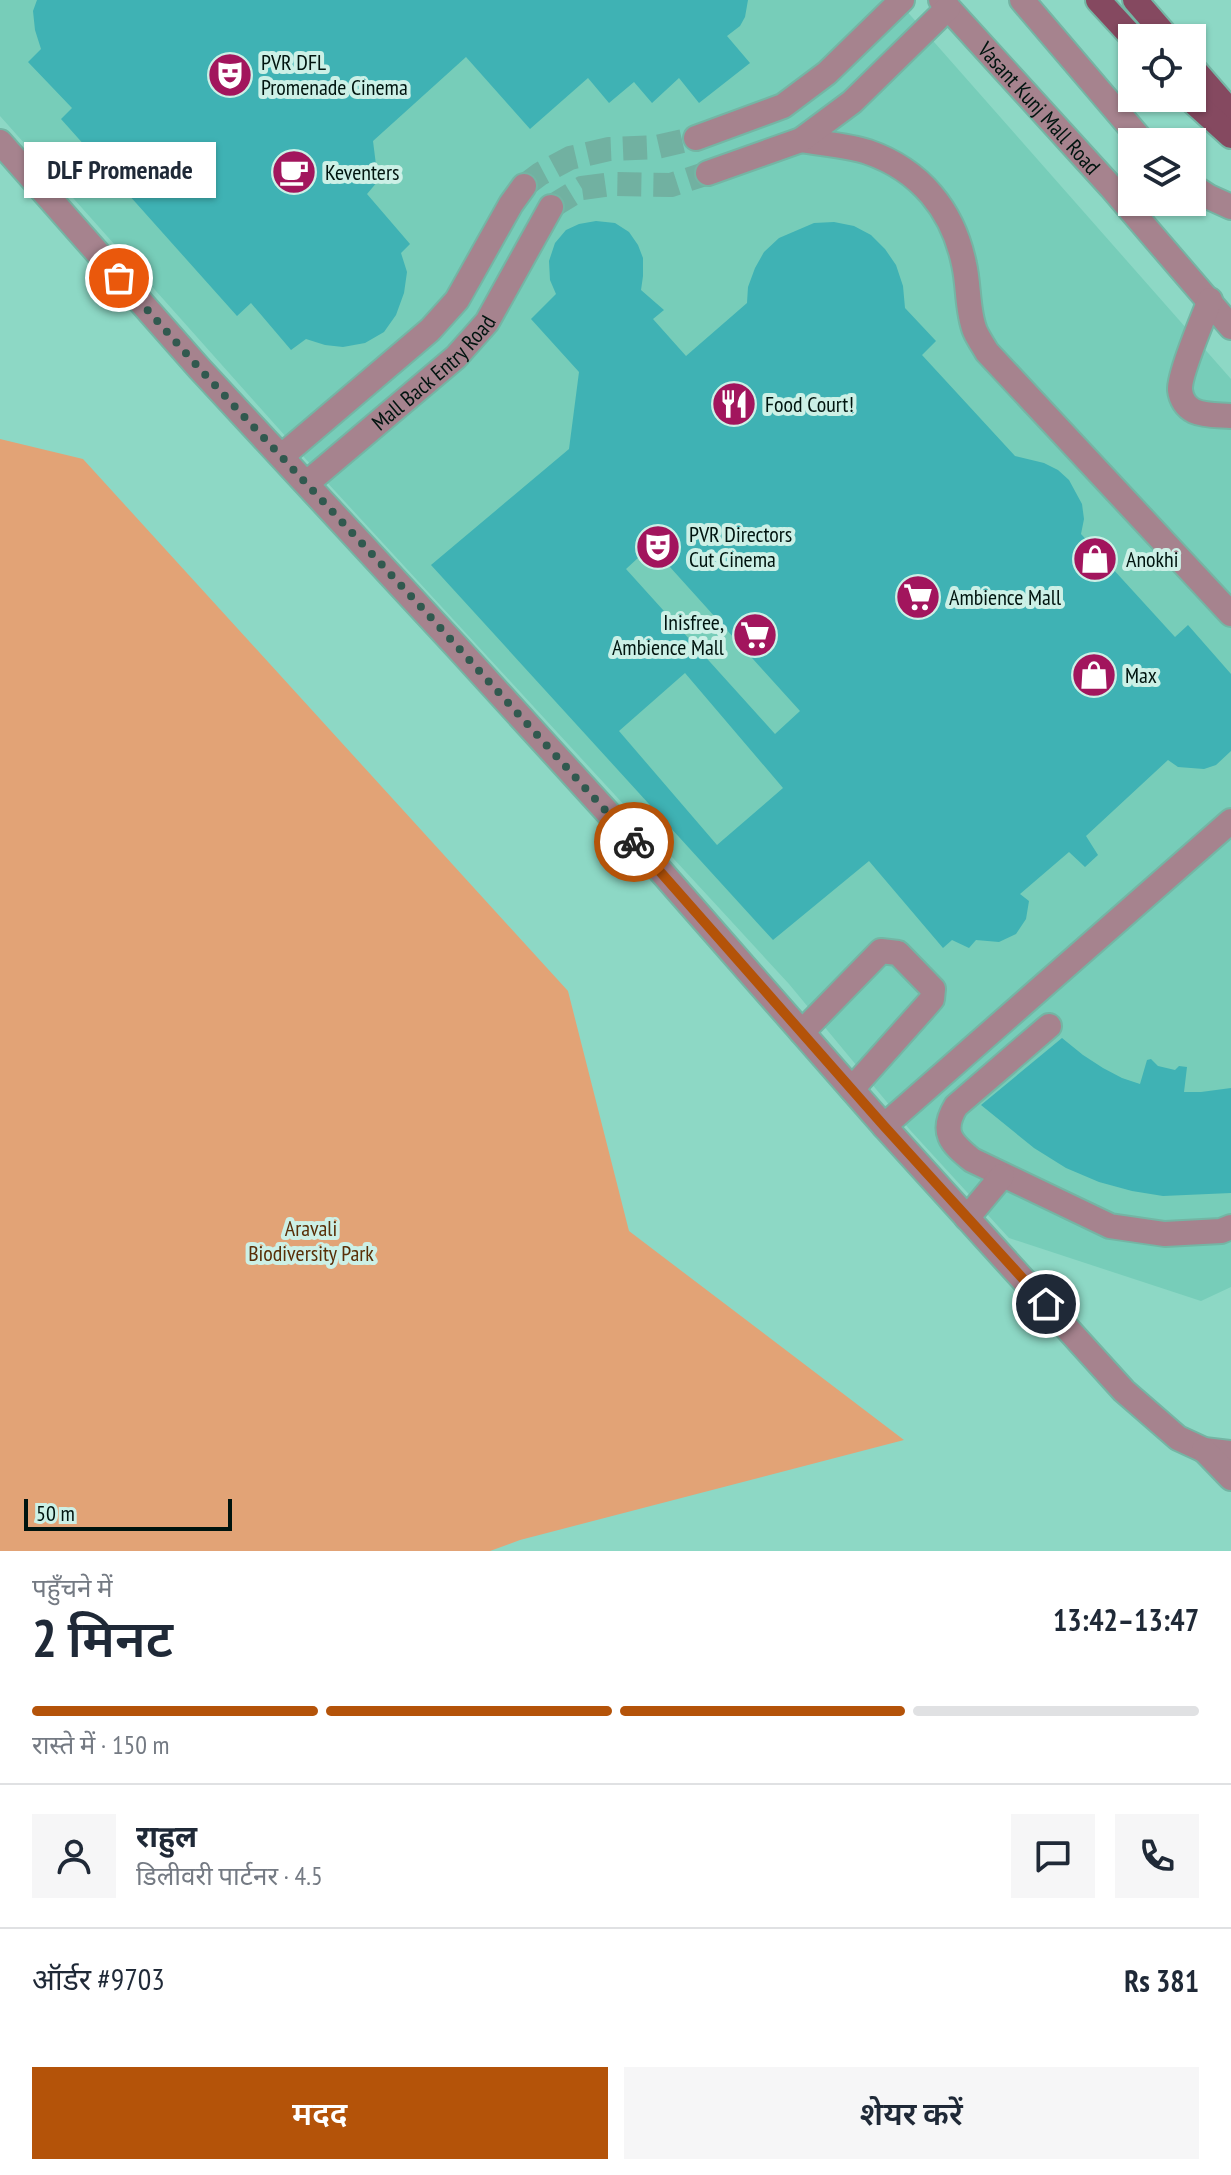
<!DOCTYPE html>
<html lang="hi">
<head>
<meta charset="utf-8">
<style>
	:root { --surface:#fff; --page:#f6f6f7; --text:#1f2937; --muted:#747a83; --line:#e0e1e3; --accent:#b45309 }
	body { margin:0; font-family:"PT Sans Narrow","Noto Sans Devanagari",sans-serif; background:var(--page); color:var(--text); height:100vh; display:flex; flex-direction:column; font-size:30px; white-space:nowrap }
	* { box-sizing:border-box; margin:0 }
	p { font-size:26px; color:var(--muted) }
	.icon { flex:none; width:44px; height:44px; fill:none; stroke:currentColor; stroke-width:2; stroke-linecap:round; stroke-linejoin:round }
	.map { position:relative; height:1551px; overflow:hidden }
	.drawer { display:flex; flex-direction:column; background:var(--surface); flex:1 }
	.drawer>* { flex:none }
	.buttons { position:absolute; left:1118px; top:24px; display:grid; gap:16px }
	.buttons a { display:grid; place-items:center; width:88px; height:88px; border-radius:0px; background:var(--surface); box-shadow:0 2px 6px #0004; font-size:40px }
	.scale { position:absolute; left:24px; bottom:20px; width:208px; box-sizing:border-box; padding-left:8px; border:4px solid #00140f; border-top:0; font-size:22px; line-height:28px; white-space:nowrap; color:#00140f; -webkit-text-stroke:6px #ccf0e6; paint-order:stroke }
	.pin { position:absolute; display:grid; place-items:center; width:68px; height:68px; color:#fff; margin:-34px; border:4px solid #fff; border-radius:50%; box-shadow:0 2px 8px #0007 }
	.courier { position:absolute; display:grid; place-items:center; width:80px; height:80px; margin:-40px; border:6px solid #b45309; border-radius:50%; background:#fff; color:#222; box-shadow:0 2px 10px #0007 }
	.bubble { position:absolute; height:56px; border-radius:0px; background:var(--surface); box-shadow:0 2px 6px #0004; font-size:26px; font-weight:600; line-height:56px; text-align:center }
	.summary em { font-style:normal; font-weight:600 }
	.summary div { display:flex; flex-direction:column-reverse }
	.summary { display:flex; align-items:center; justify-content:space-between; height:136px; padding:0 32px }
	h1 { font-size:52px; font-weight:600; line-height:60px }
	.bar { display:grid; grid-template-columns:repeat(4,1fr); gap:12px 8px; align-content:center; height:96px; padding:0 32px }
	.bar i { height:10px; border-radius:6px; background:var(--line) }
	.bar .on { background:var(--accent) }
	.bar p { grid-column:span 4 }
	.line { display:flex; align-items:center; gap:20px; padding:0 32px; border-top:2px solid var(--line) }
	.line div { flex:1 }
	.round { display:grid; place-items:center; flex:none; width:84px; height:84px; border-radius:0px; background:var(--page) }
	.action { display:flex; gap:16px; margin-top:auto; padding:16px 32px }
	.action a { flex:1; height:92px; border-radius:0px; background:var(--accent); color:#fff; font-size:32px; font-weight:600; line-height:92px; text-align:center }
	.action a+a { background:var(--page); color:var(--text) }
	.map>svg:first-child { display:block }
	.built { fill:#77cdb9 }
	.green { fill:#e2a376 }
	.building { fill:#3fb2b4; fill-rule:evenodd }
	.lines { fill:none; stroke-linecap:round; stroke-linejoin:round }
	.minor-tunnel { stroke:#71b1a1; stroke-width:24; stroke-dasharray:24 12; stroke-linecap:butt }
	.minor-casing { stroke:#74b5a4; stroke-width:28 }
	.major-casing { stroke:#74b5a4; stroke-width:28 }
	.minor { stroke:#a6838e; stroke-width:24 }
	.major { stroke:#854960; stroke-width:24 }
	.done { stroke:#31594f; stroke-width:8; stroke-dasharray:0 14.4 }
	.route { stroke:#b45309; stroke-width:10 }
	.labels { text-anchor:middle; stroke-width:8; stroke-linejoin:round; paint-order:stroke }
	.poi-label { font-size:22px; fill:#00140f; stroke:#ccf0e6; text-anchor:start }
	.street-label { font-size:22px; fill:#00140f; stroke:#ccf0e6 }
	.park-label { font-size:22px; fill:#582e07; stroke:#ccf0e6 }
</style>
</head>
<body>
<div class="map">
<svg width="1231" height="1551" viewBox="0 0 1231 1551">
	<rect width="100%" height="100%" fill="#8dd8c5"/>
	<path class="built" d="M0,0H897L1231,379V1287L1201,1301L1009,1238L910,1130L789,984L312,466L0,116Z"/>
	<path class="green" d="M0,439L83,459L568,991L629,1231L904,1440L520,1540L490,1551H0Z"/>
	<g class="building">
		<path d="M37,0H748L745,17L740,26L727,36L750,63L699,103L679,78L652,103L634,82L609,103L588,78L530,129L466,57L373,141L378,181L367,194L410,244L401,253L407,272L404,293L396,315L384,332L365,343L343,347L325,345L306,339L291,350L251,303L237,316L61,119L72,108L28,62L41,49L35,30L33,11Z"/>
		<path d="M596,221L615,223L629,232L638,245L643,258V276L641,290L664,310L653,319L686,356L747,303L748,287L755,268L764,252L779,238L814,223L834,222L854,226L871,235L885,249L896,265L903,286L905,308L936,341L922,355L1015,456L1044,463L1058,470L1069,480L1082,504L1084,519L1081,534L1175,637L1188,625L1231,674V751L1216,765L1204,769L1178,767L1168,760L1086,836L1098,855L1085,867L1069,852L1020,894L1029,901L1026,919L1016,934L999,942L976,940L969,948L952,940L943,948L869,861L773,940L431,565L569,449L579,372L531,319L556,294L550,280L549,261L555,243L566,230L579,224ZM651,546L800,711L775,734L626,569ZM685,673L783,788L717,845L619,731Z"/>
		<path d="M1062,1038L1083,1055L1103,1068L1122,1078L1140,1084L1147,1060L1151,1059L1158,1066L1175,1070L1179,1066L1187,1067L1184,1092H1201L1231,1088V1193L1163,1196L1132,1191L1099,1182L1066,1168L1034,1148L981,1105Z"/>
	</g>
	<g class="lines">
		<g class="minor-tunnel">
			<path d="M524,186L540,174L570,158L609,149L657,147L696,138"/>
			<path d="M551,207L582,188L611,184L671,185L708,173"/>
		</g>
		<g class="minor-casing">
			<g id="minor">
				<path id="s1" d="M941,0L1111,187L1231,327"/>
				<path d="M1022,0L1143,142"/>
				<path d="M696,138L783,106L827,73L902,0"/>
				<path d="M801,140C823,144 847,145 868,152C920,170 953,210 964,264C969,285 967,311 975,331C978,338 983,345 987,352L1231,614"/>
				<path d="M0,142L199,368L456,646L659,869L884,1126L1124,1391L1178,1438L1204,1450L1231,1453"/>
				<path d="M708,173L801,140L852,102L948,8"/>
				<path d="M1192,186L1209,197L1231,207"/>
				<path d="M1210,300C1203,318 1179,375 1180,390C1181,399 1186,407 1194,411C1205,416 1219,415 1231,416"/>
				<path d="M282,456L430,330L457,300L511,204L524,186"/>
				<path id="s2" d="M307,483L456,357L487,322L551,207"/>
				<path d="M1049,1026L956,1106C940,1132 951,1143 972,1160L1110,1226L1165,1234L1221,1231L1231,1227"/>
				<path d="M802,1032L881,951L898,953L933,989L932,999L926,1006L852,1089"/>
				<path d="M884,1126L1231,821"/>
				<path d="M967,1218L1002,1176"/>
				<path d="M1204,1450L1231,1478"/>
			</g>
		</g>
		<g class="major-casing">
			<g id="major">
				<path d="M1098,0L1133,38"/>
				<path d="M1135,0L1168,38"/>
				<path d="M1192,67L1231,112"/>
				<path d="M1189,98L1231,136"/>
			</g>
		</g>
		<use href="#minor" class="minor"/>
		<use href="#major" class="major"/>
	</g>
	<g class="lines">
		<path class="done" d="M119,278L199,368L435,622L634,842"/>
		<path class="route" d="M634,842L884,1126L1046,1304"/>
	</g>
	<defs>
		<g id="theatre-disc" transform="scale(2.3)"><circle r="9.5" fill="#a2155d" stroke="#ccf0e6"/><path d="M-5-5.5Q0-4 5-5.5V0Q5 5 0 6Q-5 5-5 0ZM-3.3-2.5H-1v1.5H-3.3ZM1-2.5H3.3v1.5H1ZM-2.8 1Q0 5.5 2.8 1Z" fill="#fff"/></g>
		<g id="cafe-disc" transform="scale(2.3)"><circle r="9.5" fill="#a2155d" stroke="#ccf0e6"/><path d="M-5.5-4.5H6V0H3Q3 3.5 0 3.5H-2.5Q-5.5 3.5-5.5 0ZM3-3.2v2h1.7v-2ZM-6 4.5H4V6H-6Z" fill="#fff"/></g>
		<g id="restaurant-disc" transform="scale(2.3)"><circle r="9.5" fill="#a2155d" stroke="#ccf0e6"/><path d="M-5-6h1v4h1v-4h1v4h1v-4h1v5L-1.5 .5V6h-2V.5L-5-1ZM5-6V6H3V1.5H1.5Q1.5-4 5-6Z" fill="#fff"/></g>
		<g id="shop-disc" transform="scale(2.3)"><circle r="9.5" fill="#a2155d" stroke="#ccf0e6"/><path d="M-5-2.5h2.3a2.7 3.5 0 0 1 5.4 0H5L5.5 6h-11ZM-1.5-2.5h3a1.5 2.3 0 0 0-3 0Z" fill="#fff"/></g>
		<g id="supermarket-disc" transform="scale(2.3)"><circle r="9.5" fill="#a2155d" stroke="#ccf0e6"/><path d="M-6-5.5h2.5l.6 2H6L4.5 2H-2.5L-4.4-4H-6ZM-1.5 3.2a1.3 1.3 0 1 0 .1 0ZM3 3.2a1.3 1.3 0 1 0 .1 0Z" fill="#fff"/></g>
	</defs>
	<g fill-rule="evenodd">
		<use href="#theatre-disc" x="230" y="75"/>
		<use href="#cafe-disc" x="294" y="172"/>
		<use href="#restaurant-disc" x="734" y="404"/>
		<use href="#theatre-disc" x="658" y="547"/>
		<use href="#shop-disc" x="1095" y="559"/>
		<use href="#supermarket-disc" x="918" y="597"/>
		<use href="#supermarket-disc" x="755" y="635"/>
		<use href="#shop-disc" x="1094" y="675"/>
	</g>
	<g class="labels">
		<g class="poi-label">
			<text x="261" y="70">PVR DFL<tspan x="261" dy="25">Promenade Cinema</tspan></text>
			<text x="325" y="180">Keventers</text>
			<text x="765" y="412">Food Court!</text>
			<text x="689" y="542">PVR Directors<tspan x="689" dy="25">Cut Cinema</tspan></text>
			<text x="1126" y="567">Anokhi</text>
			<text x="949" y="605">Ambience Mall</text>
			<text x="724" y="630" text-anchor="end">Inisfree,<tspan x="724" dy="25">Ambience Mall</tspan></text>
			<text x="1125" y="683">Max</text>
		</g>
		<g class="street-label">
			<text dy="8" stroke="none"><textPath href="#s1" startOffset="146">Vasant Kunj Mall Road</textPath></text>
			<text dy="8" stroke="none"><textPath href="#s2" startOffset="168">Mall Back Entry Road</textPath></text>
		</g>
		<g class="park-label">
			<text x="311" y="1236">Aravali<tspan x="311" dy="25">Biodiversity Park</tspan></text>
		</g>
	</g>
</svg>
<div class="buttons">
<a><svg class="icon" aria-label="locate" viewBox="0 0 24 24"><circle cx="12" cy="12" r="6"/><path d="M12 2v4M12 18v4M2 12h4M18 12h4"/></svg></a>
<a><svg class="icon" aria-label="layers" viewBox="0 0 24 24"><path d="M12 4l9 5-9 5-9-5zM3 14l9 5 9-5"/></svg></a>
</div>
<div class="scale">50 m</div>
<div class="pin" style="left:119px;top:278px;background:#ea580c"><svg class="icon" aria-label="bag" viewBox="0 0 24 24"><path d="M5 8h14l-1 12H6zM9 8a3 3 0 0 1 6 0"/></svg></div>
<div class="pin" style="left:1046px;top:1304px;background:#1f2937"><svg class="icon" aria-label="home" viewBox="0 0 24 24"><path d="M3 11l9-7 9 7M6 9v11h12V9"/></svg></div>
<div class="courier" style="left:634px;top:842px"><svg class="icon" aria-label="bike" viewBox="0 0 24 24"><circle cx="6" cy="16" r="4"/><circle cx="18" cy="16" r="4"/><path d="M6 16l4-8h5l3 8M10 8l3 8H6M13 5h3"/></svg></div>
<div class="bubble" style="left:24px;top:142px;width:192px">DLF Promenade</div>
</div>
<section class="drawer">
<div class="summary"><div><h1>2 मिनट</h1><p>पहुँचने में</p></div><em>13:42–13:47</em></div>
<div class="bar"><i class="on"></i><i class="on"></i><i class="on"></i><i></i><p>रास्ते में · 150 m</p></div>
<div class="line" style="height:144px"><a class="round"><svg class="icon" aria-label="person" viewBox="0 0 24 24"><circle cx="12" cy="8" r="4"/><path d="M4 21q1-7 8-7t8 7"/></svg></a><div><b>राहुल</b><p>डिलीवरी पार्टनर · 4.5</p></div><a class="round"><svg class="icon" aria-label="chat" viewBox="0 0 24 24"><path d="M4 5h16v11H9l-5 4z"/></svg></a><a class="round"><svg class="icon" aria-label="phone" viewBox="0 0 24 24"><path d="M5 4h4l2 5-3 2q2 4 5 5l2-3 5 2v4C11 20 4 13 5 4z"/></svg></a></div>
<div class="line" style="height:104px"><div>ऑर्डर #9703</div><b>Rs 381</b></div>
<div class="action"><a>मदद</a><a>शेयर करें</a></div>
</section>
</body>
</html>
